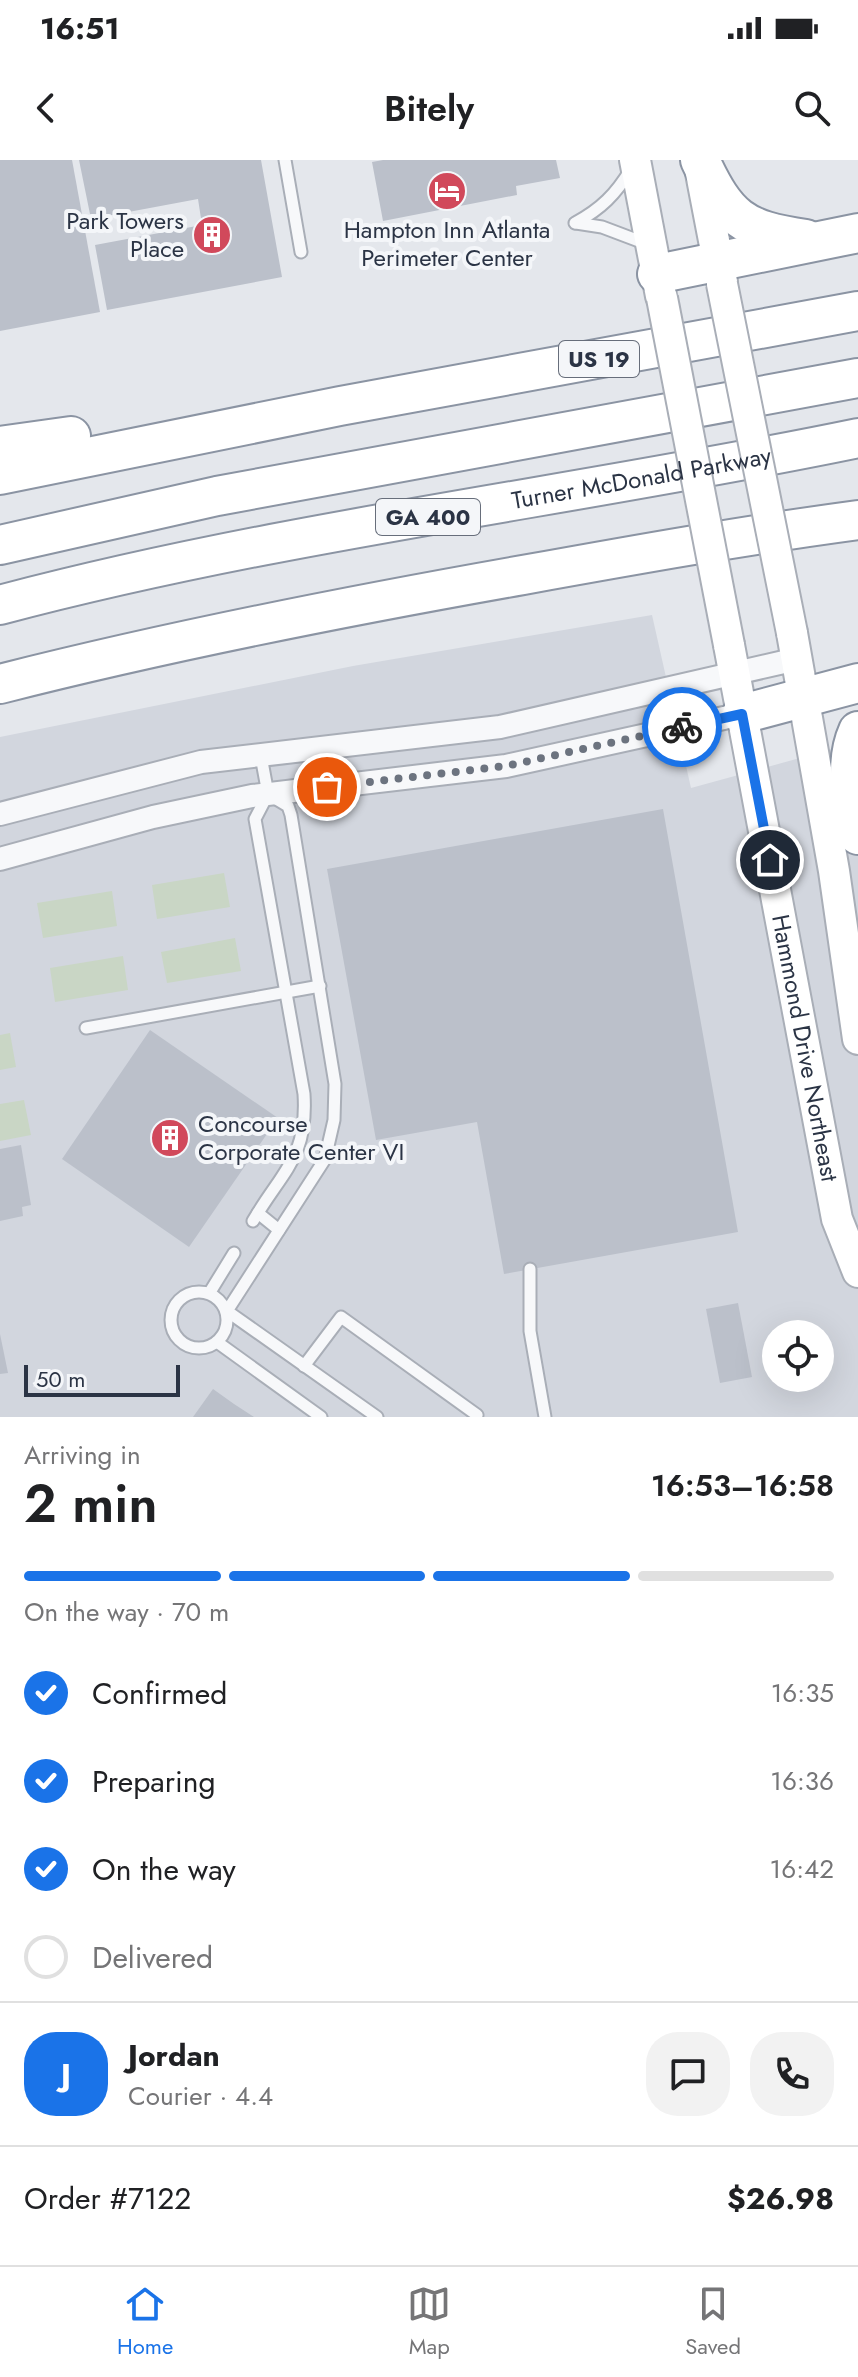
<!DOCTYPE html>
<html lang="en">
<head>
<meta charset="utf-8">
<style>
	:root { --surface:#fff; --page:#f2f2f2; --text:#202124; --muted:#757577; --line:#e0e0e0; --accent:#1a73e8 }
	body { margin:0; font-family:Jost,sans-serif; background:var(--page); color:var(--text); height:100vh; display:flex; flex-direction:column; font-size:30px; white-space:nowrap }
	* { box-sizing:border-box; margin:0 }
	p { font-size:26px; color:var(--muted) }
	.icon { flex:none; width:44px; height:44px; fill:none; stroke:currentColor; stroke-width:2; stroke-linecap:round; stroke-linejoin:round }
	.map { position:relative; height:1257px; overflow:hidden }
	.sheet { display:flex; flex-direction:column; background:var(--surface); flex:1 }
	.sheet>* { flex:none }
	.fabs { position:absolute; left:762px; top:1160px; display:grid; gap:16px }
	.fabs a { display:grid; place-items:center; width:72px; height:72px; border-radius:50%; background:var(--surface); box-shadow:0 8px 32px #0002; font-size:40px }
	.scale { position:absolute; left:24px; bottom:20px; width:156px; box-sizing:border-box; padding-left:8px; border:4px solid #2b3445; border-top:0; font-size:22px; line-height:28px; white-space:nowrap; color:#2b3445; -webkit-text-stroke:6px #f4f6f9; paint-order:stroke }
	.pin { position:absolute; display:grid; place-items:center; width:68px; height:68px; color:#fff; margin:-34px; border:4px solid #fff; border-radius:50%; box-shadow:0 2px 8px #0007 }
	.courier { position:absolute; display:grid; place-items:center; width:80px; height:80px; margin:-40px; border:6px solid #1a73e8; border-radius:50%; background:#fff; color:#222; box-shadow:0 2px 10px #0007 }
	.head em { font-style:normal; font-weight:600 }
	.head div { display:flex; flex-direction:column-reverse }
	.head { display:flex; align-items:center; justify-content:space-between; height:136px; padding:0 24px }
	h1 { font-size:52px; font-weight:600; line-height:60px }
	.bar { display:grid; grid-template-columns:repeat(4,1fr); gap:12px 8px; align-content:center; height:96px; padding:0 24px }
	.bar i { height:10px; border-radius:6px; background:var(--line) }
	.bar .current { background:var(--accent) }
	.bar p { grid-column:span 4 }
	.line { display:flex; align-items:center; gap:20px; padding:0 24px; border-top:2px solid var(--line) }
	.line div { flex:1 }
	.round { display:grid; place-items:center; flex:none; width:84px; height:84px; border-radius:32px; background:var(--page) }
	ol { padding:0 24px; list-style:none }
	li { display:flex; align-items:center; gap:24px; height:88px }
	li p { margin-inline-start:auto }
	li .icon { padding:8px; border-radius:50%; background:var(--accent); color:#fff; stroke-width:4 }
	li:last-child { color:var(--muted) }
	li i { width:44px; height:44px; border:4px solid var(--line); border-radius:50% }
	.status { display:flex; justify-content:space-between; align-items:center; height:56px; padding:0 40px; background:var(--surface); direction:ltr }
	.status svg { height:22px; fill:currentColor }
	header { display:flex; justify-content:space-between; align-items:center; height:104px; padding:0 24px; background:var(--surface); font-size:36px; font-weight:600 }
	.tab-bar { display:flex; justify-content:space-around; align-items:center; height:112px; border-top:2px solid var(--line); background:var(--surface); font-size:22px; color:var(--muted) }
	.tab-bar a { display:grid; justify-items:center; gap:4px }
	.tab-bar .current { color:var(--accent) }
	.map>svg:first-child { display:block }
	.built { fill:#d2d6de; fill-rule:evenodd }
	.green { fill:#c9d6c5 }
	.building { fill:#bbc0ca }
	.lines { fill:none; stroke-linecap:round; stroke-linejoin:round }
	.service-casing { stroke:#a9aeb7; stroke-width:15 }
	.minor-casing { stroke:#a9aeb7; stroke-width:26 }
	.secondary-casing { stroke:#a9aeb7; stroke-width:34 }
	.motorway-casing { stroke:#8b94a3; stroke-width:42 }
	.service { stroke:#f7f8fa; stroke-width:11 }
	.minor { stroke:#f7f8fa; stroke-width:22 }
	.secondary { stroke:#fff; stroke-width:30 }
	.motorway { stroke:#fff; stroke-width:38 }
	.secondary-bridge-casing { stroke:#a9aeb7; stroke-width:34; stroke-linecap:butt }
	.secondary-bridge { stroke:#fff; stroke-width:30 }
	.done { stroke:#6c737f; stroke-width:8; stroke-dasharray:0 14.4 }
	.route { stroke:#1a73e8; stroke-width:10 }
	.labels { text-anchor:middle; stroke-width:8; stroke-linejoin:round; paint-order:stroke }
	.shield { fill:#f4f6f9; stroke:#676e7b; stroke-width:2 }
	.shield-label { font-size:22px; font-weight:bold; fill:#2b3445 }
	.poi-label { font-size:24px; fill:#2b3445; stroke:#f4f6f9; text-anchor:end }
	.street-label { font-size:24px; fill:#2b3445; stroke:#f4f6f9 }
</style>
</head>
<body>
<div class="status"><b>16:51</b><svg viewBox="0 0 49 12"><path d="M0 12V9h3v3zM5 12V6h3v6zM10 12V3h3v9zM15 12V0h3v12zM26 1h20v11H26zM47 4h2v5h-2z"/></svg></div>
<header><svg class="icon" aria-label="back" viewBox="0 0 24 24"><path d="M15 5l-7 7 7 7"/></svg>Bitely<svg class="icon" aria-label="search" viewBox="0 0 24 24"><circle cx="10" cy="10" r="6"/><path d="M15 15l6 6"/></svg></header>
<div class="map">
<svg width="858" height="1257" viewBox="0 0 858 1257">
	<rect width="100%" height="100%" fill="#e4e7ec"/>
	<path class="built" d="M652,455L691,628L858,582V1257H0V577L353,506ZM776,1174H820V1218H776Z"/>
	<g class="green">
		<path d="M224,713L230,747L157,759L152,725Z"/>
		<path d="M112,731L117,766L43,778L37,743Z"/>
		<path d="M235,778L241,811L167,823L161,792Z"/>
		<path d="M123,796L128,830L55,842L50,808Z"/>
		<path d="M10,873L16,907L0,910V875Z"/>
		<path d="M24,940L31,975L0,981V944Z"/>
	</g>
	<g class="building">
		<path d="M0,0H72L100,152L0,171Z"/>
		<path d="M79,0H261L282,117L107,150L95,85L202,65L198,39L91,59Z"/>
		<path d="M383,0H556L560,18L516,26L517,35L383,61L372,2Z"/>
		<path d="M663,649L738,1072L504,1114L477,962L376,980L327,709Z"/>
		<path d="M150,870L278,958L189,1087L62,999Z"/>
		<path d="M21,985L31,1045L22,1047L23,1056L0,1061V989Z"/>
		<path d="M738,1143L752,1217L720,1223L706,1149Z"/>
		<path d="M0,1174L8,1213L0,1214Z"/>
		<path d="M213,1229L234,1244L254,1257H193Z"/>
	</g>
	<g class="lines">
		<g class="service-casing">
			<g id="service">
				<path d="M285,0L301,92"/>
				<path d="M575,63C601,49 616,34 631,9"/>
				<path d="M576,63L602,67L647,84"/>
				<path d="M273,637L288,646L291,655L335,924L334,960L325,999L227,1151L377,1257"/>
				<path d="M86,868L320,826"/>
				<path d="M258,1053L279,1070"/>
				<path d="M253,1061C282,1011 308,998 304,934L255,659L268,634L261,596"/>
				<path d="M530,1109V1171L545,1257"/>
				<circle cx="199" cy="1160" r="28"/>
				<path d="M210,1132L234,1093"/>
				<path d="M217,1182L321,1257"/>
				<path d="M304,1206L341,1157L477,1255L476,1257"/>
			</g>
		</g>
		<g class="minor-casing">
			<g id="minor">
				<path d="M0,654L201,602L500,567L797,499"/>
				<path d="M0,699L153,657L252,636L506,606L742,554"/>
			</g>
		</g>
		<g class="secondary-casing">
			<g id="secondary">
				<path d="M635,0L661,136"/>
				<path d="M701,13L722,122"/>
				<path d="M792,473L834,711L858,879"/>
				<path id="s1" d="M729,485L837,1059L858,1112"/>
			</g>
		</g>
		<g class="motorway-casing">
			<g id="motorway">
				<path d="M700,0C727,58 742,70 806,79"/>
				<path d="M657,114L858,73"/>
				<path d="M0,286L71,276"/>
				<path d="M0,315L340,246L858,151"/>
				<path d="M0,385L217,336L858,218"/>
				<path id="s2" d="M0,445C282,370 573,337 858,278"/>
				<path d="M0,524C173,480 347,446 523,415C634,395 746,375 858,360"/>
				<path d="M742,554L858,523"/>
				<path d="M858,571C843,604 853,641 858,675"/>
			</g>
		</g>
		<use href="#service" class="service"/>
		<use href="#minor" class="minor"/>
		<use href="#secondary" class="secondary"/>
		<use href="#motorway" class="motorway"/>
		<g class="secondary-bridge-casing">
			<g id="secondary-bridge">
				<path d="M722,124L792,473"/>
				<path d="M662,138L729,485"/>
			</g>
		</g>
		<use href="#secondary-bridge" class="secondary-bridge"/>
	</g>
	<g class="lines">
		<path class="done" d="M327,627L506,606L682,567"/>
		<path class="route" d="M682,567L742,554L770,700"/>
	</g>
	<defs>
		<g id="hotel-disc" transform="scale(2)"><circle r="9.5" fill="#d1495b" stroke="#f4f6f9"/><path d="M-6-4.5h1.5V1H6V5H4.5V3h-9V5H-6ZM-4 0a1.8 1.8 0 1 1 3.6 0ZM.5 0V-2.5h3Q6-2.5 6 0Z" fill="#fff"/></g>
		<g id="building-disc" transform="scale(2)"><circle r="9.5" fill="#d1495b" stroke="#f4f6f9"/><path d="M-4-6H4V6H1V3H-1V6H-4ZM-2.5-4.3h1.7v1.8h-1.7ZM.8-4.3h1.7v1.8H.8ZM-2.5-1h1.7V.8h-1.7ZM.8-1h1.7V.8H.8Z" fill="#fff"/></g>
	</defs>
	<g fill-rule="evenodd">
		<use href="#hotel-disc" x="447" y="31"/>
		<use href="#building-disc" x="212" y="75"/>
		<use href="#building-disc" x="170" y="978"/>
	</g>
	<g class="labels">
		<g class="shield">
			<rect x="559" y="181" width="80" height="36" rx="6"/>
			<rect x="376" y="339" width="104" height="36" rx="6"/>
		</g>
		<g class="shield-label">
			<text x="599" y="207">US 19</text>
			<text x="428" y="365">GA 400</text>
		</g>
		<g class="poi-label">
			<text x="184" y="69">Park Towers<tspan x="184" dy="28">Place</tspan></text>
			<text x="447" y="78" text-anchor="middle">Hampton Inn Atlanta<tspan x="447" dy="28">Perimeter Center</tspan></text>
			<text x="198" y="972" text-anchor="start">Concourse<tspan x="198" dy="28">Corporate Center VI</tspan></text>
		</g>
		<g class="street-label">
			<text dy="8" stroke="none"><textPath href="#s2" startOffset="654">Turner McDonald Parkway</textPath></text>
			<text dy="8" stroke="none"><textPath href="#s1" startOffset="410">Hammond Drive Northeast</textPath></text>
		</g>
	</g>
</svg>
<div class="fabs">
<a><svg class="icon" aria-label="locate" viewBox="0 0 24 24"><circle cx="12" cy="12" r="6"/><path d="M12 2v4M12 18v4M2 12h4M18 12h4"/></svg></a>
</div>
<div class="scale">50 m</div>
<div class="pin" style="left:327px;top:627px;background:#ea580c"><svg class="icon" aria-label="bag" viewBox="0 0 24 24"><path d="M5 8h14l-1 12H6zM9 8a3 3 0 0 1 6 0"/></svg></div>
<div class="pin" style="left:770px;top:700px;background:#1f2937"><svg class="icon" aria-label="home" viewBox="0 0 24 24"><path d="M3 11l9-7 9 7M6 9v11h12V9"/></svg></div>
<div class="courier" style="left:682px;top:567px"><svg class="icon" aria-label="bike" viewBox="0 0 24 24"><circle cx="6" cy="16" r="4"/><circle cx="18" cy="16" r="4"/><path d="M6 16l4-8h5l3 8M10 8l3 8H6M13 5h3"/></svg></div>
</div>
<section class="sheet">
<div class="head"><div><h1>2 min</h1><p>Arriving in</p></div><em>16:53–16:58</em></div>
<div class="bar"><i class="current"></i><i class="current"></i><i class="current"></i><i></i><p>On the way · 70 m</p></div>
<ol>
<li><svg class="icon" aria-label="check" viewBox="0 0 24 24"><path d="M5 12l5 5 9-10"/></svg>Confirmed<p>16:35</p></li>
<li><svg class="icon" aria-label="check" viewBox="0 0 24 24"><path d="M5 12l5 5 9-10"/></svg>Preparing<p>16:36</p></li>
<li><svg class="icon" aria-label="check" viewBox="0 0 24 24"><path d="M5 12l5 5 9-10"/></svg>On the way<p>16:42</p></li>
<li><i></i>Delivered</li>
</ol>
<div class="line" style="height:144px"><b class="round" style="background:var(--accent);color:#fff">J</b><div><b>Jordan</b><p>Courier · 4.4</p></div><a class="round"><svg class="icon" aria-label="chat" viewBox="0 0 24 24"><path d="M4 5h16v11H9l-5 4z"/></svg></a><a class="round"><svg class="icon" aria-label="phone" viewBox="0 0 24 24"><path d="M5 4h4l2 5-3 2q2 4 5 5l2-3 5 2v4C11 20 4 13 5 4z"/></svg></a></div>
<div class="line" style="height:104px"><div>Order #7122</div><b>$26.98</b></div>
</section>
<nav class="tab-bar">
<a class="current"><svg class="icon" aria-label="home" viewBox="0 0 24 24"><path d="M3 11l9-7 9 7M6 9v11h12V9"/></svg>Home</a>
<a><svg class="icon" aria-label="map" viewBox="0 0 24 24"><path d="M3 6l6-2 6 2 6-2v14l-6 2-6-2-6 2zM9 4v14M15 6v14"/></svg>Map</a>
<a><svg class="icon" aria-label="saved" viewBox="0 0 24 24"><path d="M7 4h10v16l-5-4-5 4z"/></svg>Saved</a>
</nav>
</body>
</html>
